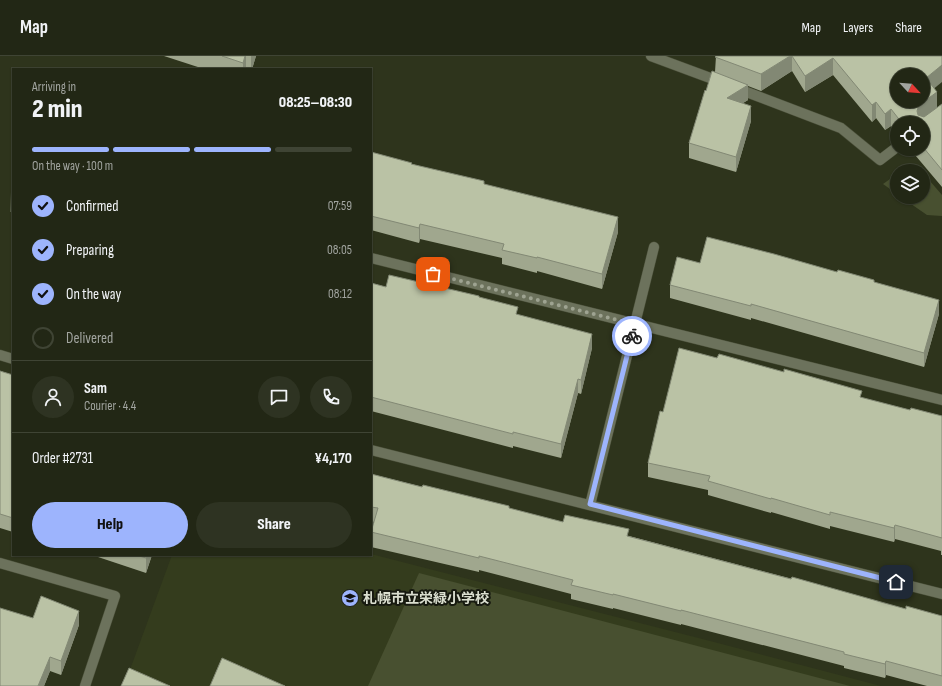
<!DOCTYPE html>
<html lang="en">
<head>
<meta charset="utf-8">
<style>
	:root { --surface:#222715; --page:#2e3322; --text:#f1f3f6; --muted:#a2a5a0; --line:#3f4434; --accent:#9db4fd }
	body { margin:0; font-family:"Sofia Sans Condensed","Noto Sans JP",sans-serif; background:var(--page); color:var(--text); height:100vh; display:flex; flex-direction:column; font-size:15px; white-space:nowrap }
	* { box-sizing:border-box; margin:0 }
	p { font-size:13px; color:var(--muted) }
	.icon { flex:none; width:22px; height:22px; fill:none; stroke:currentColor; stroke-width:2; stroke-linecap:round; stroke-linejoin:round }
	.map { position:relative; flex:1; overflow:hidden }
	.drawer { position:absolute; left:12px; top:12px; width:360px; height:488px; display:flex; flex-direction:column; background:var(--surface); border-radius:0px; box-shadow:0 1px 3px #0004,0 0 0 1px var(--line) }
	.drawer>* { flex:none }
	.needle { width:26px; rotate:116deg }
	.fabs { position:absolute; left:890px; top:12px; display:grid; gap:8px }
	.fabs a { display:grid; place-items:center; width:40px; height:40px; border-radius:50%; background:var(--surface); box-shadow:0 1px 3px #0004,0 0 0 1px var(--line); font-size:20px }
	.pin { position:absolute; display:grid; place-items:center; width:34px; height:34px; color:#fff; margin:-17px; border-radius:8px; box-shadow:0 2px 6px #0006 }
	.courier { position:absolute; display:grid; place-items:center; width:40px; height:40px; margin:-20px; border:3px solid #9db4fd; border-radius:50%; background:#fff; color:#222; box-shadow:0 1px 5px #0007 }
	.head em { font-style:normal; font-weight:800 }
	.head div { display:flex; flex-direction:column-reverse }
	.head { display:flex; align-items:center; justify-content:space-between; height:68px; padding:0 20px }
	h1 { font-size:26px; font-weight:800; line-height:30px }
	.bar { display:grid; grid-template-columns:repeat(4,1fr); gap:6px 4px; align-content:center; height:48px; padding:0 20px }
	.bar i { height:5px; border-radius:3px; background:var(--line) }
	.bar .current { background:var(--accent) }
	.bar p { grid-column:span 4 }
	.line { display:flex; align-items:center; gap:10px; padding:0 20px; border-top:1px solid var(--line) }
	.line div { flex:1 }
	.round { display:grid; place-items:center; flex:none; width:42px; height:42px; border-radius:21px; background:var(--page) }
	ol { padding:0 20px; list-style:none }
	li { display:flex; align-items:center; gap:12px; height:44px }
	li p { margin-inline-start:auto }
	li .icon { padding:4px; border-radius:50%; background:var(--accent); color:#111; stroke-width:4 }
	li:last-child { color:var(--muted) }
	li i { width:22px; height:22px; border:2px solid var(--line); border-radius:50% }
	.primary-button { display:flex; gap:8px; margin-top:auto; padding:8px 20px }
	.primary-button a { flex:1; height:46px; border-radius:24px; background:var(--accent); color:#111; font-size:16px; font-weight:800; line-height:46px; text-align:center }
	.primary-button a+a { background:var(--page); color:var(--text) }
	header { display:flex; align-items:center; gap:24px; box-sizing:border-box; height:56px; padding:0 20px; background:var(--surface); border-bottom:1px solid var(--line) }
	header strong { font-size:19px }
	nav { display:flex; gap:22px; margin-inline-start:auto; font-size:14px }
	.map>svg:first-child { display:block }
	.built { fill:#343c1d }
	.green { fill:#485030 }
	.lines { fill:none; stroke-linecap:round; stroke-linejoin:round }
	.minor-casing { stroke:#4a4f39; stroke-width:11 }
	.minor { stroke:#6c725c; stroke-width:10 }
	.wall { fill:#a0a78e }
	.shaded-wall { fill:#828874 }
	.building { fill:#bac2a5; stroke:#828874; fill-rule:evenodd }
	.done { stroke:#9ea391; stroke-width:4; stroke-dasharray:0 7.2 }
	.route { stroke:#9db4fd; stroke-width:5 }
	.labels { text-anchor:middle; stroke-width:4; stroke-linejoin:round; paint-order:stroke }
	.poi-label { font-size:14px; font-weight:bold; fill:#dbdfd0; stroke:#171a10; text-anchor:start }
</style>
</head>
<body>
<header>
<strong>Map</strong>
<nav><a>Map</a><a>Layers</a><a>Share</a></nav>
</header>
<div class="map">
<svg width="942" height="630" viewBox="0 0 942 630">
	<rect width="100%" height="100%" fill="#2e341c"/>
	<path class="built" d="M371,498L714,586L881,630H124L172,499Z"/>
	<g class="green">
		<path d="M923,117L942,139V160L927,159L901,141H923Z"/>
		<path d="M897,118V138L883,128Z"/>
		<path d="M419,517L850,630H368Z"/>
	</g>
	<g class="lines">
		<g class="minor-casing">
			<g id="minor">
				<path d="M651,0L721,26"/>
				<path d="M736,32L841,72L880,104L897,91"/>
				<path d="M371,202L942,344"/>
				<path d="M0,299L13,303"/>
				<path d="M371,394L942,538"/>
				<path d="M590,449L654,191"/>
				<path d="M0,507L115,540L85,630"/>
			</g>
		</g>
		<use href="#minor" class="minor"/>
	</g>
	<g class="wall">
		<path d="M164,0H256L252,13H204Z"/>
		<path d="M716,0H942L934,32L937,52L942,48V131L910,93H923V67H897V77L891,70L885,74L876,62L872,66L833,19L805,36L792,15L761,35L748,30V44L743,47L751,65L736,116L689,102V87L706,35L715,16Z"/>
		<path d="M13,75V176H11Z"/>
		<path d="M371,96L412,108L484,128L618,176L602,233L537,215V217L502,208V202L420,183L419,187L371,174Z"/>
		<path d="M837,216L874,226L939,258L924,311L751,262V264L670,242V229Z"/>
		<path d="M371,227L386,231L479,242L592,292L581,338L578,337L561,402L513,390V392L371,355Z"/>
		<path d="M717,302L862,342L910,354L942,360V499H941V495L895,483L894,486L830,470V473L771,456V457L708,439V434L648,421V407L663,356Z"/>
		<path d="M0,315L13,319V476L0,472Z"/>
		<path d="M371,418L563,466L629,480L906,553L942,560V630H927L886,619L885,622L844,612V610L681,568V569L613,552V553L571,543V538L479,514V516L371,491V476L374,466L371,465Z"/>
		<path d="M92,499H152L146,517Z"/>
		<path d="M33,562L79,569L61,619L50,615L44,630H0Z"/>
	</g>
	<g class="shaded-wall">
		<path d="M245,0H246V13H243V7Z"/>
		<path d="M251,0H256L252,13H251Z"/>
		<path d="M790,0H792V15L761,35V18Z"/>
		<path d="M833,2V19L805,36V20Z"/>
		<path d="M942,9V26L926,39V22Z"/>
		<path d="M748,29V44L727,57V42Z"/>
		<path d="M937,36V52L919,66L917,55L919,49Z"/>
		<path d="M876,46V62L872,66V49Z"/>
		<path d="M751,50V65L736,116V101Z"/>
		<path d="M891,53V70L885,74V58Z"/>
		<path d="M618,161V176L602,233V218Z"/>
		<path d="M420,168V183L419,187V172Z"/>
		<path d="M939,244V258L924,311V297Z"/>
		<path d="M592,278V292L581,338V324Z"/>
		<path d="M578,323V337L561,402V388Z"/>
		<path d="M895,469V483L894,486V472Z"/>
		<path d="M147,499H152L146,517V502Z"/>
		<path d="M79,555V569L61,619V605Z"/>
		<path d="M50,601V615L44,630H38Z"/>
		<path d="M886,605V619L885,622V608Z"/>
	</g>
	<g class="building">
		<path d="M222,0H245L243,7Z"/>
		<path d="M716,0H790L761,18L715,1Z"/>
		<path d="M792,0H942V9L926,22L937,36L919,49L917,55L918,59L924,61L942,48V114L923,91V67H902L891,53L885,58L876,46L872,49L833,2L805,20ZM897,19H923V45H897Z"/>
		<path d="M712,15L748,29L727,42L751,50L736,101L689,87L705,34L706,35Z"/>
		<path d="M13,75V156H11Z"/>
		<path d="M371,96L412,107L411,108L484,125V128L618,161L602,218L537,201V202L502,194L504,188L420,168L419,172L371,160Z"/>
		<path d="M707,181L774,198L837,216L838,214L874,224V226L939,244L924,297L751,248V250L670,229L677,201L700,207Z"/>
		<path d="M389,219L479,240V241L518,251L516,258L592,278L581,324L578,323L561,388L513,376V378L371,341V227L386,231Z"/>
		<path d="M679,292L717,302L719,298L784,316V313L862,335L860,341L910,354L911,352L942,360V482L895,469L894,472L830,456V459L771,442V443L708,425L710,420L648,407L660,355L663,356Z"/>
		<path d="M0,315L13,319V462L0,458Z"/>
		<path d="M371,418L422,431L423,429L509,450V452L563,466L565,459L629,473L627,480L791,523L792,521L906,553V550L942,560V620L886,605L885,608L844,598V596L681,554V555L613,538V539L571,529L573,524L479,500V502L371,476L378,452L371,451Z"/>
		<path d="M136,499H147L146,502Z"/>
		<path d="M41,540L79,555L61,605L50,601L38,630H0V552L33,562Z"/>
		<path d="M222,602L285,630H210Z"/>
		<path d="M129,612L170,630H121Z"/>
	</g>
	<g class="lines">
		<path class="done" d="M433,218L634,268L632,280"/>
		<path class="route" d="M632,280L590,448L896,526"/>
	</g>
	<defs>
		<g id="school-disc" transform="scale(0.9)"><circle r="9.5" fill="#9db4fd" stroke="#171a10"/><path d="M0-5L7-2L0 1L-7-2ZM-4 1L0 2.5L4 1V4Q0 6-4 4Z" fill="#111"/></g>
	</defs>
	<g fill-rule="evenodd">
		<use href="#school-disc" x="350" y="542"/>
	</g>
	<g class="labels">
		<g class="poi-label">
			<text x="363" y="547">札幌市立栄緑小学校</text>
		</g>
	</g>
</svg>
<div class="fabs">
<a><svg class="needle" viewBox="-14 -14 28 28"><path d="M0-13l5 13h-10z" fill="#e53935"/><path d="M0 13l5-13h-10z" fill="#a2a5a0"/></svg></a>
<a><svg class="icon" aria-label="locate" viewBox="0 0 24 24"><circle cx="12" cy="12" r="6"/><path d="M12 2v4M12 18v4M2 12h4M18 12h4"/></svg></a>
<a><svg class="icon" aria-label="layers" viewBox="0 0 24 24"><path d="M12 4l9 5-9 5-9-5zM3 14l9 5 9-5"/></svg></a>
</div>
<div class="pin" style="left:433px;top:218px;background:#ea580c"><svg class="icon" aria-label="bag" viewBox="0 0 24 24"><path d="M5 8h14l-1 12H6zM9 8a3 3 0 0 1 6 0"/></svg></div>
<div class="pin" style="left:896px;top:526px;background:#1f2937"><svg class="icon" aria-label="home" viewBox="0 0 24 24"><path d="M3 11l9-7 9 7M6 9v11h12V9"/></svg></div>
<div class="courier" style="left:632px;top:280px"><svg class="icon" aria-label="bike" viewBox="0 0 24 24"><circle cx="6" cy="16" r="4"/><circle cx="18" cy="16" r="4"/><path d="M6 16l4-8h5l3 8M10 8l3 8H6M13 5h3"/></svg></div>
<section class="drawer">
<div class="head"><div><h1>2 min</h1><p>Arriving in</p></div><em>08:25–08:30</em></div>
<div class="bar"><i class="current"></i><i class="current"></i><i class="current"></i><i></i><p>On the way · 100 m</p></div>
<ol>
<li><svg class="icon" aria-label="check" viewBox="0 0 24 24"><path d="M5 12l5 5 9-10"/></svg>Confirmed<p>07:59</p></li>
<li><svg class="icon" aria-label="check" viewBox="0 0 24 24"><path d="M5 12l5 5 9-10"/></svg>Preparing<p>08:05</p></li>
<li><svg class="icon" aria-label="check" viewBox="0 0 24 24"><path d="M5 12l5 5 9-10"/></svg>On the way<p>08:12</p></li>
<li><i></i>Delivered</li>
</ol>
<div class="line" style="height:72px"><a class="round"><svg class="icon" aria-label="person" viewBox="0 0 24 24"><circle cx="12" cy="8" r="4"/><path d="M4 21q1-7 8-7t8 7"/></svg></a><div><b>Sam</b><p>Courier · 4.4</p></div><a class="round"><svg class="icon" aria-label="chat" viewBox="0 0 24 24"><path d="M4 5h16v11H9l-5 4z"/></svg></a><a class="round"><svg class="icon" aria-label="phone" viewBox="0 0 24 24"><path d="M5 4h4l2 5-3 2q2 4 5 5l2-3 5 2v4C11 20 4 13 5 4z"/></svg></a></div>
<div class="line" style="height:52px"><div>Order #2731</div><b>¥4,170</b></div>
<div class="primary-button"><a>Help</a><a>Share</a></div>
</section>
</div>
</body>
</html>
